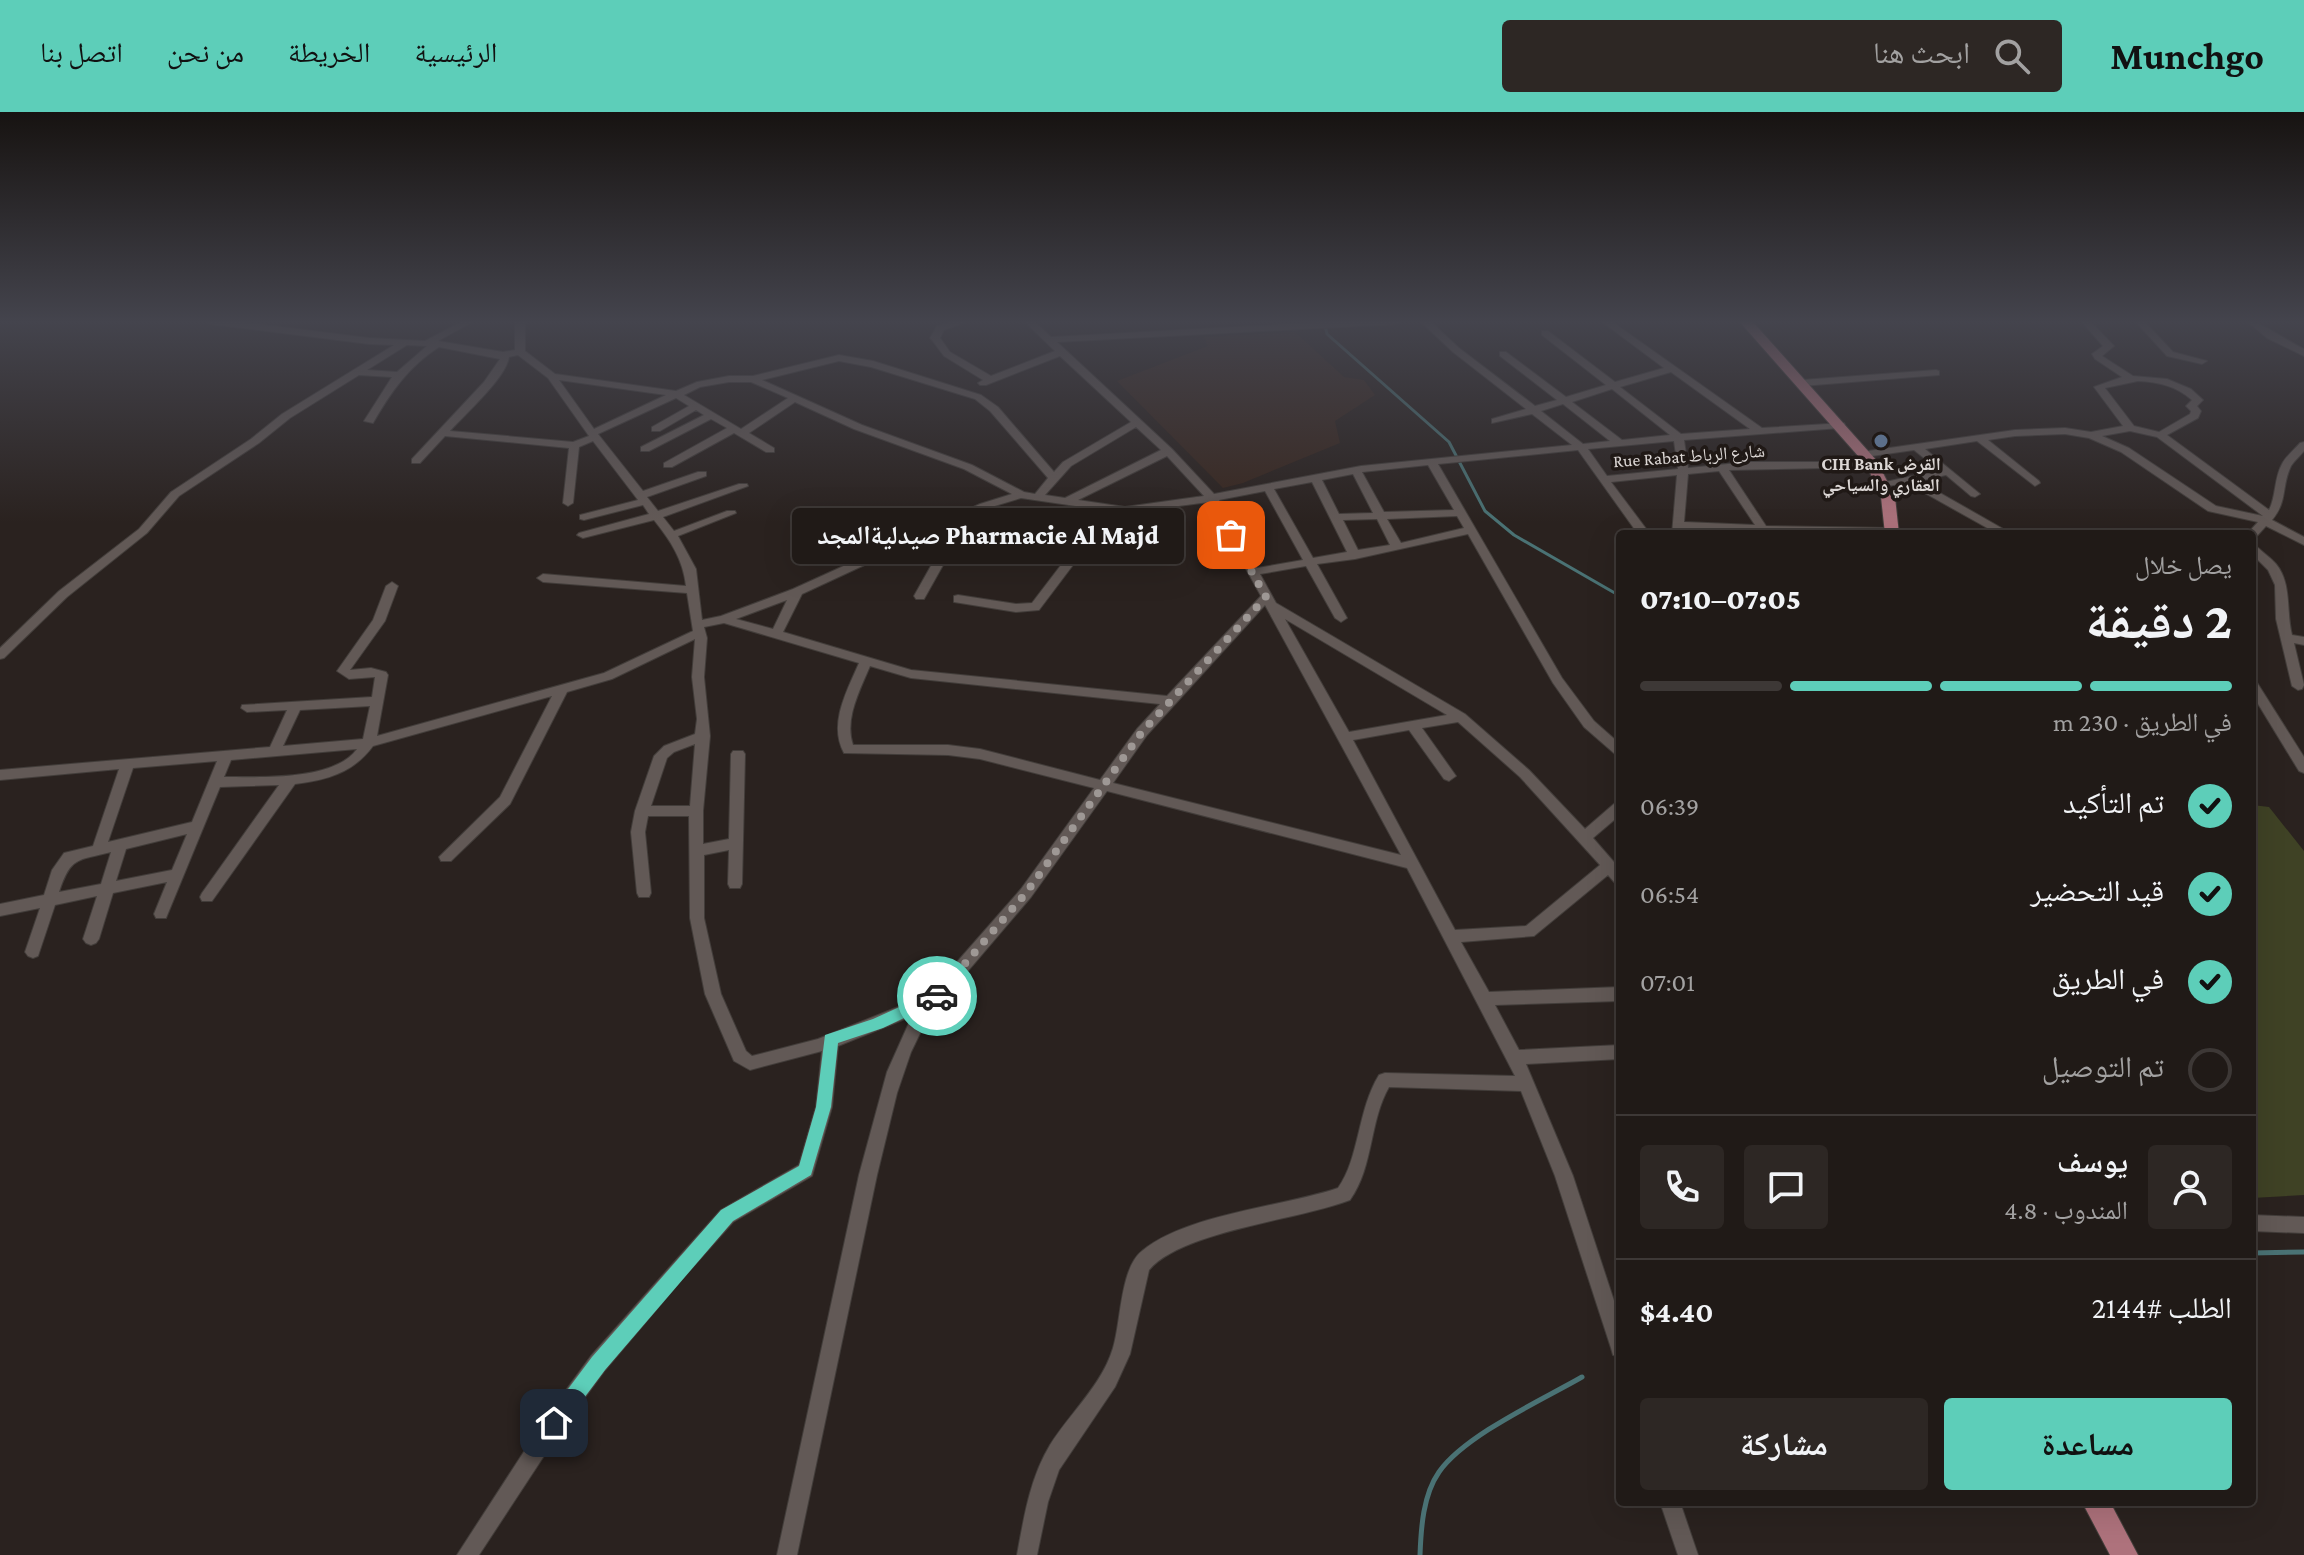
<!DOCTYPE html>
<html lang="ar">
<head>
<meta charset="utf-8">
<style>
	:root { --surface:#201a17; --page:#2d2724; --text:#f1f3f6; --muted:#a2a1a1; --line:#3d3836; --accent:#5dceb9 }
	body { margin:0; font-family:"Crimson Pro","Noto Naskh Arabic",serif; background:var(--page); color:var(--text); direction:rtl; height:100vh; display:flex; flex-direction:column; font-size:30px; white-space:nowrap }
	* { box-sizing:border-box; margin:0 }
	p { font-size:26px; color:var(--muted) }
	.icon { flex:none; width:44px; height:44px; fill:none; stroke:currentColor; stroke-width:2; stroke-linecap:round; stroke-linejoin:round }
	.map { position:relative; flex:1; overflow:hidden; direction:ltr }
	.drawer { position:absolute; left:1616px; top:418px; width:640px; height:976px; display:flex; flex-direction:column; background:var(--surface); border-radius:8px; box-shadow:0 8px 32px #0002,0 0 0 2px var(--line); direction:rtl }
	.drawer>* { flex:none }
	.pin { position:absolute; display:grid; place-items:center; width:68px; height:68px; color:#fff; margin:-34px; border-radius:16px; box-shadow:0 4px 12px #0006 }
	.courier { position:absolute; display:grid; place-items:center; width:80px; height:80px; margin:-40px; border:6px solid #5dceb9; border-radius:50%; background:#fff; color:#222; box-shadow:0 2px 10px #0007 }
	.bubble { position:absolute; height:56px; border-radius:8px; background:var(--surface); box-shadow:0 8px 32px #0002,0 0 0 2px var(--line); font-size:26px; font-weight:800; line-height:56px; text-align:center; direction:rtl }
	.overview em { font-style:normal; font-weight:800 }
	.overview div { display:flex; flex-direction:column-reverse }
	.overview { display:flex; align-items:center; justify-content:space-between; height:136px; padding:0 24px }
	h1 { font-size:52px; font-weight:800; line-height:60px }
	.bar { display:grid; grid-template-columns:repeat(4,1fr); gap:12px 8px; align-content:center; height:96px; padding:0 24px }
	.bar i { height:10px; border-radius:6px; background:var(--line) }
	.bar .current { background:var(--accent) }
	.bar p { grid-column:span 4 }
	.line { display:flex; align-items:center; gap:20px; padding:0 24px; border-top:2px solid var(--line) }
	.line div { flex:1 }
	.round { display:grid; place-items:center; flex:none; width:84px; height:84px; border-radius:8px; background:var(--page) }
	ol { padding:0 24px; list-style:none }
	li { display:flex; align-items:center; gap:24px; height:88px }
	li p { margin-inline-start:auto }
	li .icon { padding:8px; border-radius:50%; background:var(--accent); color:#111; stroke-width:4 }
	li:last-child { color:var(--muted) }
	li i { width:44px; height:44px; border:4px solid var(--line); border-radius:50% }
	.button { display:flex; gap:16px; margin-top:auto; padding:16px 24px }
	.button a { flex:1; height:92px; border-radius:8px; background:var(--accent); color:#111; font-size:32px; font-weight:800; line-height:92px; text-align:center }
	.button a+a { background:var(--page); color:var(--text) }
	header { display:flex; align-items:center; gap:48px; box-sizing:border-box; height:112px; padding:0 40px; background:var(--accent); color:#111 }
	header strong { font-size:38px }
	nav { display:flex; gap:44px; margin-inline-start:auto; font-size:28px }
	.search { width:560px; height:72px; background:var(--page); display:flex; align-items:center; gap:20px; box-sizing:border-box; padding:0 28px; border-radius:8px; color:var(--muted); font-size:30px }
	.map>svg:first-child { display:block }
	.education { fill:#38271f }
	.green { fill:#3f4225 }
	.lines { fill:none; stroke-linecap:round; stroke-linejoin:round }
	.stream-far1 { stroke:#4a7274; stroke-width:3 }
	.stream { stroke:#4a7274; stroke-width:5 }
	.minor-casing { stroke:#423d3a; stroke-width:2 }
	.major-casing { stroke:#423d3a; stroke-width:2 }
	.minor { fill:#625956; fill-rule:evenodd }
	.major { fill:#ae727c; fill-rule:evenodd }
	.route { fill:#5dceb9 }
	.done { stroke:#9e9895; stroke-width:8; stroke-dasharray:0 14.4 }
	.service-dot { fill:#5c6f8a; stroke:#201916; stroke-width:3 }
	.labels { text-anchor:middle; stroke-width:7; stroke-linejoin:round; paint-order:stroke }
	.far-street-label { font-size:18px; fill:#dcd7d5; stroke:#201916 }
	.far-poi-label { font-size:18px; font-weight:bold; fill:#dcd7d5; stroke:#201916 }
</style>
</head>
<body>
<header>
<strong>Munchgo</strong>
<div class="search"><svg class="icon" aria-label="search" viewBox="0 0 24 24"><circle cx="10" cy="10" r="6"/><path d="M15 15l6 6"/></svg>ابحث هنا</div>
<nav><a>الرئيسية</a><a>الخريطة</a><a>من نحن</a><a>اتصل بنا</a></nav>
</header>
<div class="map">
<svg width="2304" height="1443" viewBox="0 0 2304 1443">
	<rect width="100%" height="100%" fill="#2a221f"/>
	<path class="education" d="M1295,220L1344,265L1364,268L1375,283L1335,309L1340,331L1243,371L1223,376L1117,269L1208,234L1204,225Z"/>
	<path class="green" d="M2252,693L2269,695L2304,739V1083L2252,1086Z"/>
	<g class="lines">
		<path class="stream-far1" d="M1324,209L1327,222L1449,330L1485,399L1514,423L1620,484"/>
		<g class="stream">
			<path d="M2252,1141L2304,1140"/>
			<path d="M1420,1443C1421,1416 1423,1383 1439,1360C1465,1323 1542,1288 1582,1265"/>
		</g>
		<g class="minor-casing">
			<g id="minor">
				<path d="M206,209H234L369,226L425,229L463,209H474L438,229L503,240L515,238V209H525V239L555,262L676,279L697,270L729,264H753L839,243L873,249L981,283L998,295L1054,360L1063,350L1131,310L1060,244L986,273H980L978,271L983,268L944,244L932,228L930,226L937,214L954,209H969L944,218L940,226L950,240L991,264L1055,239L1024,209H1034L1051,225L1343,209H1401L1397,212L1057,230L1172,337L1214,382L1361,354L1572,333L1532,302L1492,311V307L1526,297L1453,240L1420,209H1430L1459,236L1535,294L1557,288L1500,244V240H1506L1566,285L1606,273L1542,223V219H1548L1615,270L1664,256L1601,209H1611L1762,316L1844,311L1845,313L1840,316L1684,328L1688,356L1748,350H1876L1877,352L1872,355L1729,358L1766,414L1892,416L1896,417V421L1763,422L1684,417V422H1672L1677,363L1611,370L1650,422H1638L1578,338L1438,352L1562,566L1594,609L1620,632V644L1615,642L1584,615L1553,571L1468,422L1355,447L1317,452L1347,506L1341,510L1335,506L1306,454L1260,462L1276,491L1465,602L1529,658L1585,717L1615,691L1620,690V703L1593,726L1620,757V773L1615,771L1608,763L1534,824L1461,830L1489,880L1620,875V889L1495,893L1519,938L1620,933V947L1526,952L1573,1064L1620,1207V1245L1613,1243L1611,1236L1555,1064L1521,979L1389,975C1369,1010 1374,1054 1350,1088C1299,1108 1182,1119 1149,1158L1130,1242L1115,1275L1059,1358L1048,1390L1037,1443H1017C1024,1405 1030,1366 1050,1333C1070,1301 1102,1273 1113,1236C1121,1211 1120,1156 1142,1139C1187,1102 1282,1095 1338,1076C1360,1045 1357,999 1379,963L1385,961L1515,964L1407,756L1107,679L1031,785L927,907L911,940L897,981L877,1063L797,1443H777L859,1063L887,960L912,904L838,934L832,995L812,1064L733,1110L681,1168L605,1258L561,1318L479,1443H457L547,1304L591,1244L669,1156L721,1098L799,1053L816,995L822,939L750,958L734,949L705,882L690,806L689,704H648L645,720L651,781L649,785H639L637,781L631,720L635,699L654,644L664,634L695,622L697,607L692,565L695,527L612,567L567,580L510,692L451,749H441L439,745L500,685L552,584L373,634C353,661 327,668 295,672L212,789H202L200,785L202,781L279,673L220,675L166,806H156L154,802L167,770L113,781L99,827L96,831L91,833L86,831L83,827L97,784L55,793L38,844L33,846L28,844L25,840L40,796L0,804V792L44,783L52,758L64,741L93,734L119,657L0,668V658L270,635L287,598L247,600L241,596L242,593L372,585L375,565L349,567L337,559L373,508L386,474L392,470L398,474L385,509L350,558L371,556L386,560L388,563L377,624L604,561L693,519L687,481L543,470L537,466L543,462L686,474C683,447 670,428 654,408L583,426L577,423L579,421L649,402L643,393L584,408L580,407V403L638,388L593,329L579,335L573,391L568,394L563,391L569,336L445,324L420,351H412V347L484,270L500,247L439,235C408,255 391,280 373,311L364,309L392,265L359,263L290,306L259,331L179,384L147,421L67,485L4,546L0,547V536L59,479L139,417L171,380L251,327L282,302L394,233L369,232L210,212ZM407,233L427,234L397,260L367,258ZM518,243L548,266L589,324L573,330L450,319C465,302 506,266 509,245ZM839,249L871,255L975,287L990,299L1048,366L1035,382L1024,380L972,353L862,313L762,268ZM1671,260L1750,317L1681,322L1620,275ZM559,268L666,283L594,317ZM729,270H751L788,286L741,317L684,283L700,275ZM1612,277L1670,323L1622,328L1572,290ZM676,286L689,294L652,315V319H660L696,298L704,303L641,335V339H649L711,307L727,316L664,351V355H672L734,321L766,340H774V336L749,321L795,290L854,317L964,357L1012,382L980,392L793,477L721,504L702,508L696,457L678,424L736,401L735,399H727L674,419L663,405L748,374L747,372H739L658,399L647,385L706,364V360H698L643,379L598,322ZM1563,292L1610,329L1583,332L1541,299ZM1136,315L1161,338L1065,386L1045,383L1071,354ZM1674,329L1678,357L1607,364L1588,337ZM1167,344L1204,384L1125,395L1078,388ZM1428,353L1454,398L1384,400L1362,360ZM1719,359L1755,413L1684,410L1688,362ZM1353,362L1373,401L1339,402L1322,368ZM1312,370L1347,440L1313,446L1274,377ZM1265,379L1303,448L1257,456L1219,388ZM1021,386L1103,398L1032,491L1016,492L958,483L954,484V490L1016,500L1039,498L1113,400L1125,401L1209,390L1261,484L1167,584L911,558L783,520L802,482L955,411L914,484L916,487H924L970,405L988,396ZM1457,404L1464,416L1401,431L1387,407ZM1377,407L1390,433L1358,438L1343,408ZM787,488L773,517L736,507ZM1265,493L1401,743L1113,671L1147,623ZM1285,507L1447,603L1349,620ZM724,511L859,551C847,579 828,612 844,641L948,643L980,647L1094,676L1021,777L928,883L818,927L752,944L746,939L721,882L704,806V743L729,738L728,772L730,776H740L742,772L745,642L743,639H733L731,642L729,727L703,732V699L710,624L704,565L707,526L704,515ZM870,554L911,566L1160,592L1137,617L1100,668L980,637L948,633H853C844,607 860,578 870,554ZM370,594L363,627L283,634L300,598ZM1458,610L1520,665L1600,753L1526,814L1455,818L1353,628L1409,618L1444,667L1449,669L1456,664L1422,616ZM695,632L690,694H651L667,646L674,640ZM357,637C334,669 260,665 224,665L231,648ZM217,649L192,710L108,730L133,656ZM187,722L172,758L116,769L126,737ZM111,740L101,772L59,780C71,744 77,749 111,740Z"/>
				<path d="M2081,209H2090L2114,234L2102,244L2133,264L2167,267L2191,277L2203,288L2197,294L2201,299L2198,306L2167,323L2269,398C2276,385 2274,366 2282,352C2286,344 2295,337 2300,331L2304,330V339C2300,344 2294,349 2291,354C2281,375 2288,389 2272,408L2304,425V433L2266,414L2256,425L2252,426V422H2247L2258,410L2208,399L2121,340L2089,326L2065,322L2015,324L1988,328L2039,369L2040,371L2035,374L1977,329L1925,337L1980,382L1975,385L1971,384L1946,363L1919,369L2012,422H1998L1907,371L1881,375V371L1939,358L1914,338L1865,345L1860,342L1861,340L2015,318L2065,316L2091,320L2123,314L2094,275L2122,265L2095,247L2092,242L2103,234ZM2138,269C2159,270 2176,274 2192,288L2186,294L2191,299L2190,302L2159,320L2134,314L2105,276ZM2130,319L2157,325L2263,404L2216,394L2129,336L2102,324Z"/>
				<path d="M2135,209H2144L2173,240L2207,249L2202,252L2167,244Z"/>
				<path d="M2247,209C2260,209 2289,230 2304,237V244L2267,226Z"/>
				<path d="M1936,258L1939,259V263L1802,274L1797,271L1802,268Z"/>
				<path d="M2252,433L2256,434C2262,440 2270,445 2276,452C2292,471 2286,500 2292,523L2304,525V533L2294,531L2304,573L2302,577L2298,578L2292,574L2276,507L2275,473L2268,458L2252,442Z"/>
				<path d="M2252,568L2256,569L2304,645V661L2299,659L2252,582Z"/>
				<path d="M2252,1103L2304,1105V1121L2252,1119Z"/>
				<path d="M1660,1390H1680L1698,1443H1678Z"/>
			</g>
		</g>
		<g class="major-casing">
			<g id="major">
				<path d="M1739,209H1752L1877,349L1895,385L1899,422H1885L1881,385L1867,354Z"/>
				<path d="M2082,1390H2110L2138,1443H2110Z"/>
			</g>
		</g>
		<use href="#minor" class="minor"/>
		<use href="#major" class="major"/>
	</g>
	<linearGradient id="sky" x2="0" y2="1"><stop stop-color="#171311"/><stop offset="0.51" stop-color="#44444d"/><stop offset="1" stop-color="#44444d" stop-opacity="0"/></linearGradient>
	<rect width="2304" height="411" fill="url(#sky)"/>
	<path class="route" d="M937,878L944,884L942,888L883,916L838,931L831,995L811,1063L733,1109L605,1258L560,1318L554,1321L547,1318L544,1311L547,1305L592,1245L721,1098L799,1054L816,995L825,923L873,907Z"/>
	<g class="lines">
		<path class="done" d="M937,884L1026,781L1142,620L1266,485L1231,423"/>
	</g>
	<circle class="service-dot" cx="1881" cy="329" r="8"/>
	<g class="labels">
		<g class="far-street-label">
			<text transform="translate(1689 344) rotate(-4)" y="6">Rue Rabat شارع الرباط</text>
		</g>
		<g class="far-poi-label">
			<text x="1881" y="358">CIH Bank القرض<tspan x="1881" dy="21">العقاري والسياحي</tspan></text>
		</g>
	</g>
</svg>
<div class="pin" style="left:1231px;top:423px;background:#ea580c"><svg class="icon" aria-label="bag" viewBox="0 0 24 24"><path d="M5 8h14l-1 12H6zM9 8a3 3 0 0 1 6 0"/></svg></div>
<div class="pin" style="left:554px;top:1311px;background:#1f2937"><svg class="icon" aria-label="home" viewBox="0 0 24 24"><path d="M3 11l9-7 9 7M6 9v11h12V9"/></svg></div>
<div class="courier" style="left:937px;top:884px"><svg class="icon" aria-label="car" viewBox="0 0 24 24"><path d="M5 17H2v-5l4-1 3-4h7l3 4 3 1v5h-3M9 17h6M6 11h13"/><circle cx="7" cy="17" r="2"/><circle cx="17" cy="17" r="2"/></svg></div>
<div class="bubble" style="left:792px;top:396px;width:392px">Pharmacie Al Majd صيدليةالمجد</div>
<section class="drawer">
<div class="overview"><div><h1>2 دقيقة</h1><p>يصل خلال</p></div><em>07:05–07:10</em></div>
<div class="bar"><i class="current"></i><i class="current"></i><i class="current"></i><i></i><p>في الطريق · 230 m</p></div>
<ol>
<li><svg class="icon" aria-label="check" viewBox="0 0 24 24"><path d="M5 12l5 5 9-10"/></svg>تم التأكيد<p>06:39</p></li>
<li><svg class="icon" aria-label="check" viewBox="0 0 24 24"><path d="M5 12l5 5 9-10"/></svg>قيد التحضير<p>06:54</p></li>
<li><svg class="icon" aria-label="check" viewBox="0 0 24 24"><path d="M5 12l5 5 9-10"/></svg>في الطريق<p>07:01</p></li>
<li><i></i>تم التوصيل</li>
</ol>
<div class="line" style="height:144px"><a class="round"><svg class="icon" aria-label="person" viewBox="0 0 24 24"><circle cx="12" cy="8" r="4"/><path d="M4 21q1-7 8-7t8 7"/></svg></a><div><b>يوسف</b><p>المندوب · 4.8</p></div><a class="round"><svg class="icon" aria-label="chat" viewBox="0 0 24 24"><path d="M4 5h16v11H9l-5 4z"/></svg></a><a class="round"><svg class="icon" aria-label="phone" viewBox="0 0 24 24"><path d="M5 4h4l2 5-3 2q2 4 5 5l2-3 5 2v4C11 20 4 13 5 4z"/></svg></a></div>
<div class="line" style="height:104px"><div>الطلب #2144</div><b>$4.40</b></div>
<div class="button"><a>مساعدة</a><a>مشاركة</a></div>
</section>
</div>
</body>
</html>
